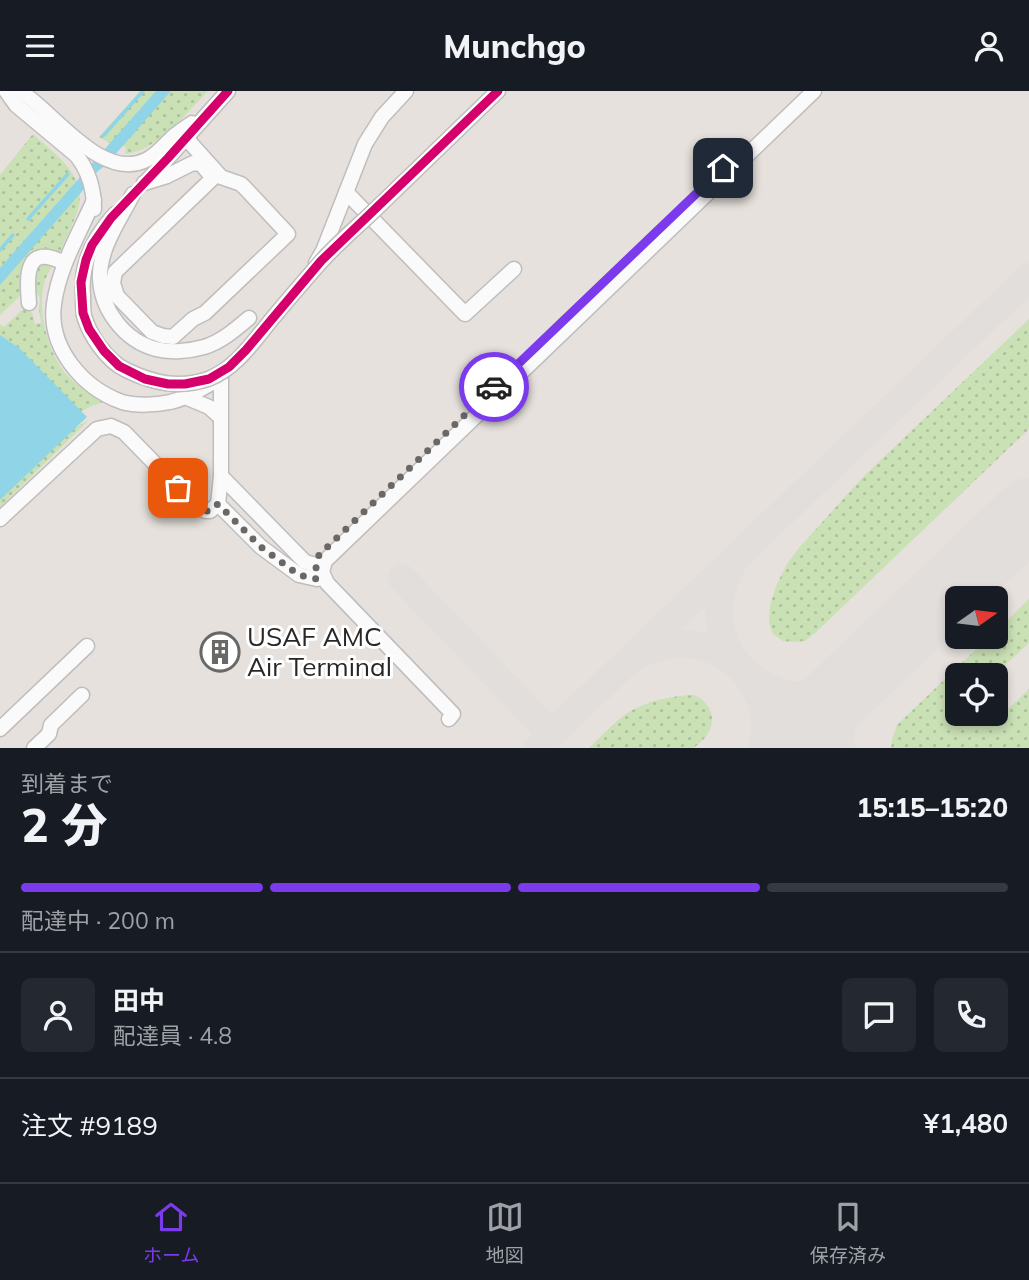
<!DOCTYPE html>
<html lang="ja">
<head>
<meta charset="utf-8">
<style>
	:root { --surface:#171b24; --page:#242831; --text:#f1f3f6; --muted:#9ea1a6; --line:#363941; --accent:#7c3aed }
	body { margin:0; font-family:Mulish,"Noto Sans JP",sans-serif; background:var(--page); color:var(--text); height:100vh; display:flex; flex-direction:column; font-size:26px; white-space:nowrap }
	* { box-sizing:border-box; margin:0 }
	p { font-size:23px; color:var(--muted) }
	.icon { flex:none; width:38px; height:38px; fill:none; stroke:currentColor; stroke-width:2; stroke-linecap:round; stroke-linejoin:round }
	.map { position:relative; height:657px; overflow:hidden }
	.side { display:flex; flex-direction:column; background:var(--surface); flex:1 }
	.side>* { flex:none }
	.needle { width:46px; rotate:76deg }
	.controls { position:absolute; left:945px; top:495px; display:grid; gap:14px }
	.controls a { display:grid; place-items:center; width:63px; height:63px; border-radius:10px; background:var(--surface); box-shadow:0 4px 10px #0003; font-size:35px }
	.pin { position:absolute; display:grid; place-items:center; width:60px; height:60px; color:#fff; margin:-30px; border-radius:14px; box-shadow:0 4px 10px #0006 }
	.courier { position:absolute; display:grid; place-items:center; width:70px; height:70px; margin:-35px; border:5px solid #7c3aed; border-radius:50%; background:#fff; color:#222; box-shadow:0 2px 9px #0007 }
	.head em { font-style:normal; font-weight:800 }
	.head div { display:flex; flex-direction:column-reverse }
	.head { display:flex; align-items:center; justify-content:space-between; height:119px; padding:0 21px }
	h1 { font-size:46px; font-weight:800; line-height:52px }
	.bar { display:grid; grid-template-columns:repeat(4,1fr); gap:10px 7px; align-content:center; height:84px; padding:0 21px }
	.bar i { height:9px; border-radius:5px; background:var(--line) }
	.bar .active { background:var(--accent) }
	.bar p { grid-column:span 4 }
	.line { display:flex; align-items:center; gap:18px; padding:0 21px; border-top:2px solid var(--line) }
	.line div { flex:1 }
	.round { display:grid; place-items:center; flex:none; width:74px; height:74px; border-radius:10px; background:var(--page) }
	header { display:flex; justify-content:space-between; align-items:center; height:91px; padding:0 21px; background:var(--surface); font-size:32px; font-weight:800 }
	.tab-bar { display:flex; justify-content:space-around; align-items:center; height:98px; border-top:2px solid var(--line); background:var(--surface); font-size:19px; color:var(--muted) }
	.tab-bar a { display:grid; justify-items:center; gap:4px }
	.tab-bar .active { color:var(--accent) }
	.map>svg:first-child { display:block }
	.grass { fill:url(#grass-dots) }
	.water { fill:#90d5e7 }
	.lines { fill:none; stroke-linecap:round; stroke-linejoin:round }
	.stream { stroke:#90d5e7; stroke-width:3.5 }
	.taxiway { stroke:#e1dedc; stroke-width:28 }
	.runway { stroke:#e1dedc; stroke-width:70 }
	.minor-casing { stroke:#bfbdbe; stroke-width:17 }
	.minor { stroke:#fbfafa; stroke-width:14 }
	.minor-bridge-casing { stroke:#bfbdbe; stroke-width:17; stroke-linecap:butt }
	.minor-bridge { stroke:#fbfafa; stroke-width:14 }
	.cycleway-casing { stroke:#fff; stroke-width:13 }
	.cycleway { stroke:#d6006c; stroke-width:9 }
	.done { stroke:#6a6866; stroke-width:7; stroke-dasharray:0 12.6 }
	.route { stroke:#7c3aed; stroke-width:9 }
	.labels { text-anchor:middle; stroke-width:6; stroke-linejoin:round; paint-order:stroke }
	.poi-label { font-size:26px; fill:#272727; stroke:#fff; text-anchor:start }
</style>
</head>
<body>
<header><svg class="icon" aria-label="menu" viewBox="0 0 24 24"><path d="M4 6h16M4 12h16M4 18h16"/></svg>Munchgo<svg class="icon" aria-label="person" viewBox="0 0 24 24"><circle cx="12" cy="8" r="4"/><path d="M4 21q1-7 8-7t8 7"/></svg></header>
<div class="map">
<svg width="1029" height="657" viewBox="0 0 1029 657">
	<defs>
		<pattern id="grass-dots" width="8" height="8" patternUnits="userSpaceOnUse" patternTransform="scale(1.75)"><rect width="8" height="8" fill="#cae0b5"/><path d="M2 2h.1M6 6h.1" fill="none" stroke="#aec09c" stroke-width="1.8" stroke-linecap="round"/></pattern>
	</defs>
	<rect width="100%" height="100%" fill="#e6e1dc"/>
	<g class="grass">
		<path d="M140,0H208C187,21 156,61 125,63L126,56L113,54L99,46Z"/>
		<path d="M33,43C54,62 88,85 78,118C73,134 65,149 59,164L46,162L22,203L0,224V84Z"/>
		<path d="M41,172L53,174C50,179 47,184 45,189C36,217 48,263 67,284C76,294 88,301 98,309L103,311L89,316L34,350L31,362L89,329L0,416V233L4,236L24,217H26L32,222L35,233L41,232L39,218L40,206L35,201L32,183Z"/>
		<path d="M1029,228V338L815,542L805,550L793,551L783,550L773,543L769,531L770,515L776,495L787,473L799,457L863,386Z"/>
		<path d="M1029,508V552L995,584H957V623L996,622L1000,626L1029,598V657H891L892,648L897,634L989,546H996V540Z"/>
		<path d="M694,604C710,611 718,627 707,644C704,649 698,653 694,657H589C601,646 612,633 626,623C645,610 671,605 694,604Z"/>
	</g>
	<g class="water">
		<path d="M156,0H171L106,74L98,80L79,104L0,194V177Z"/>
		<path d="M0,244L19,257L87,326L0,409Z"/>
	</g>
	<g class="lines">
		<g class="stream">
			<path d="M103,45L143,0"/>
			<path d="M28,128L68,83"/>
			<path d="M0,159L13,144"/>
		</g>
		<g class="taxiway">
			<path d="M732,474C725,485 722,496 720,509C712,564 760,611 816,604C832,601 846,593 859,584"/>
			<path d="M402,487L543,634L553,637L562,633"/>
			<path d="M639,564C687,538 746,560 762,614C766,627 767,643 763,657"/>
			<path d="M759,596L817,657"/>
			<path d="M537,657L1029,186"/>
			<path d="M841,657C838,629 845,607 859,584"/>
		</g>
		<path class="runway" d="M783,657L1029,422"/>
		<g class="minor-casing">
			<g id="minor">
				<path d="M6,0L16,14L76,64C89,80 94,98 94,118"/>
				<path d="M20,0C53,20 101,91 146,69C157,64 165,53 174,45C180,40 186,36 192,32"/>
				<path d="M146,91L168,67L228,0"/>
				<path d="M144,92L167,85L193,72L201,73L213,87L115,181L113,192L117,205L152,241L163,245L173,246L193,228L205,222L288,143L246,98L241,93L221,86L186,47"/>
				<path d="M346,101L465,223L514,178"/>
				<path d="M133,103C120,129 99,157 100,187C101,219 125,250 156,258C171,262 190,260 204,256C221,251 236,238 249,227"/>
				<path d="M94,109C79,143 59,176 54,213C48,257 83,297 122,311C136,315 156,314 170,311C187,308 203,296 218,289"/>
				<path d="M381,113L498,0"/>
				<path d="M316,172L323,160L365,53L382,26L406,0"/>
				<path d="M83,204C80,173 94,146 115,123"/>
				<path d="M29,212C28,197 23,162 48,166C54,167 60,170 65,172"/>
				<path d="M185,306L209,316L220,326"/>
				<path d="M221,385L305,471L316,474"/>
				<path d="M218,413L261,456L299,484L317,488"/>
				<path d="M0,428L97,338L111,335L124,341L197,416L206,420H210L218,413L221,385V288"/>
				<path d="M449,628L453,623L327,492L322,481L325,470L814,0"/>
				<path d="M0,638L87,555"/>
				<path d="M34,657L49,643L51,634L82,604"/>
			</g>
		</g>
		<use href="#minor" class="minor"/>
		<g class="minor-bridge-casing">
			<path id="minor-bridge" d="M83,204C83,211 83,218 84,225C90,245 107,270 126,279C153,292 179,298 208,288C238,277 257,245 277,222C291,205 305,189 319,173C338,151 361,133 381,113"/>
		</g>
		<use href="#minor-bridge" class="minor-bridge"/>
		<g class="cycleway-casing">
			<path id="cycleway" d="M228,0L168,67L111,127L92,154L86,169L81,191L83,222L89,238L104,260L119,275L145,288L168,293H185L209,288L229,276L246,259L321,170L498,0"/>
		</g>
		<use href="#cycleway" class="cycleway"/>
	</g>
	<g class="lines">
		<path class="done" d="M178,397L197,416L206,420H210L218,413L261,456L299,484L317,488L316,476L319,464L494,296"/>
		<path class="route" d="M494,296L723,77"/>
	</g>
	<defs>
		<g id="building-ring" transform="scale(2.0125)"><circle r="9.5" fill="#fff" stroke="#6a6866" stroke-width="1.5"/><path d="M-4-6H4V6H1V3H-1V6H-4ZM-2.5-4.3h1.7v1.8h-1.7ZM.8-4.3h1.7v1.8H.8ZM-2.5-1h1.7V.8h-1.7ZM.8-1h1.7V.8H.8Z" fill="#6a6866"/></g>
	</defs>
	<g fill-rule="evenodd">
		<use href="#building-ring" x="220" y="561"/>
	</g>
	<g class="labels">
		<g class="poi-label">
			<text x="247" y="555">USAF AMC<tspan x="247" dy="30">Air Terminal</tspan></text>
		</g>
	</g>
</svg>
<div class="controls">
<a><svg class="needle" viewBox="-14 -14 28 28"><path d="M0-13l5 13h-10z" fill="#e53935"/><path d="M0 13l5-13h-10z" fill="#9ea1a6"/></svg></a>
<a><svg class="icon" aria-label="locate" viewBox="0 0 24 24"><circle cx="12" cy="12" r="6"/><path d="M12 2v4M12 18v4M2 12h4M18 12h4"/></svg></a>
</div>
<div class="pin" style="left:178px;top:397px;background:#ea580c"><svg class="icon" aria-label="bag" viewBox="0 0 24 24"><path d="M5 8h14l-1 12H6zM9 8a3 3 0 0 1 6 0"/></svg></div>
<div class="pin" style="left:723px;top:77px;background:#1f2937"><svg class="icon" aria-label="home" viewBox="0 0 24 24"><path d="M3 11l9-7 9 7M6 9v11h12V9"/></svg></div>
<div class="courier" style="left:494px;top:296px"><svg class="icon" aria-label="car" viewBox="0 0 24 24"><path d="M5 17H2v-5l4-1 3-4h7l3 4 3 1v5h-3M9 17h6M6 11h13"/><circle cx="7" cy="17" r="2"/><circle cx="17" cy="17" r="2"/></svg></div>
</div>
<section class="side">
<div class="head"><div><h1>2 分</h1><p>到着まで</p></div><em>15:15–15:20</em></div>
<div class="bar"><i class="active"></i><i class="active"></i><i class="active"></i><i></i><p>配達中 · 200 m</p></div>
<div class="line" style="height:126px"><a class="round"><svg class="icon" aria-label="person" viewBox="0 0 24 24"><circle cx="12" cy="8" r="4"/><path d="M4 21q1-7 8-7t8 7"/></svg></a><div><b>田中</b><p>配達員 · 4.8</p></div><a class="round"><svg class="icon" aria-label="chat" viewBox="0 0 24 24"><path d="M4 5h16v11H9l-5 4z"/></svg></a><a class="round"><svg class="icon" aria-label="phone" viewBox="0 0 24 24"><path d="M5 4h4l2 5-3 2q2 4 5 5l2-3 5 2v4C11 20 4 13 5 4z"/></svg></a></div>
<div class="line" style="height:91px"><div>注文 #9189</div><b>¥1,480</b></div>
</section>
<nav class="tab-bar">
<a class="active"><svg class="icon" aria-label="home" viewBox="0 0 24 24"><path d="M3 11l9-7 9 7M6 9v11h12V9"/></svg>ホーム</a>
<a><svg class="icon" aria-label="map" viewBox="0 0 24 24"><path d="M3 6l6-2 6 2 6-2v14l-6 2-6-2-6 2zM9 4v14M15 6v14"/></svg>地図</a>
<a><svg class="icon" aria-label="saved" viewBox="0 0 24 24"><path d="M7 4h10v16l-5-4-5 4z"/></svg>保存済み</a>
</nav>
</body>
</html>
